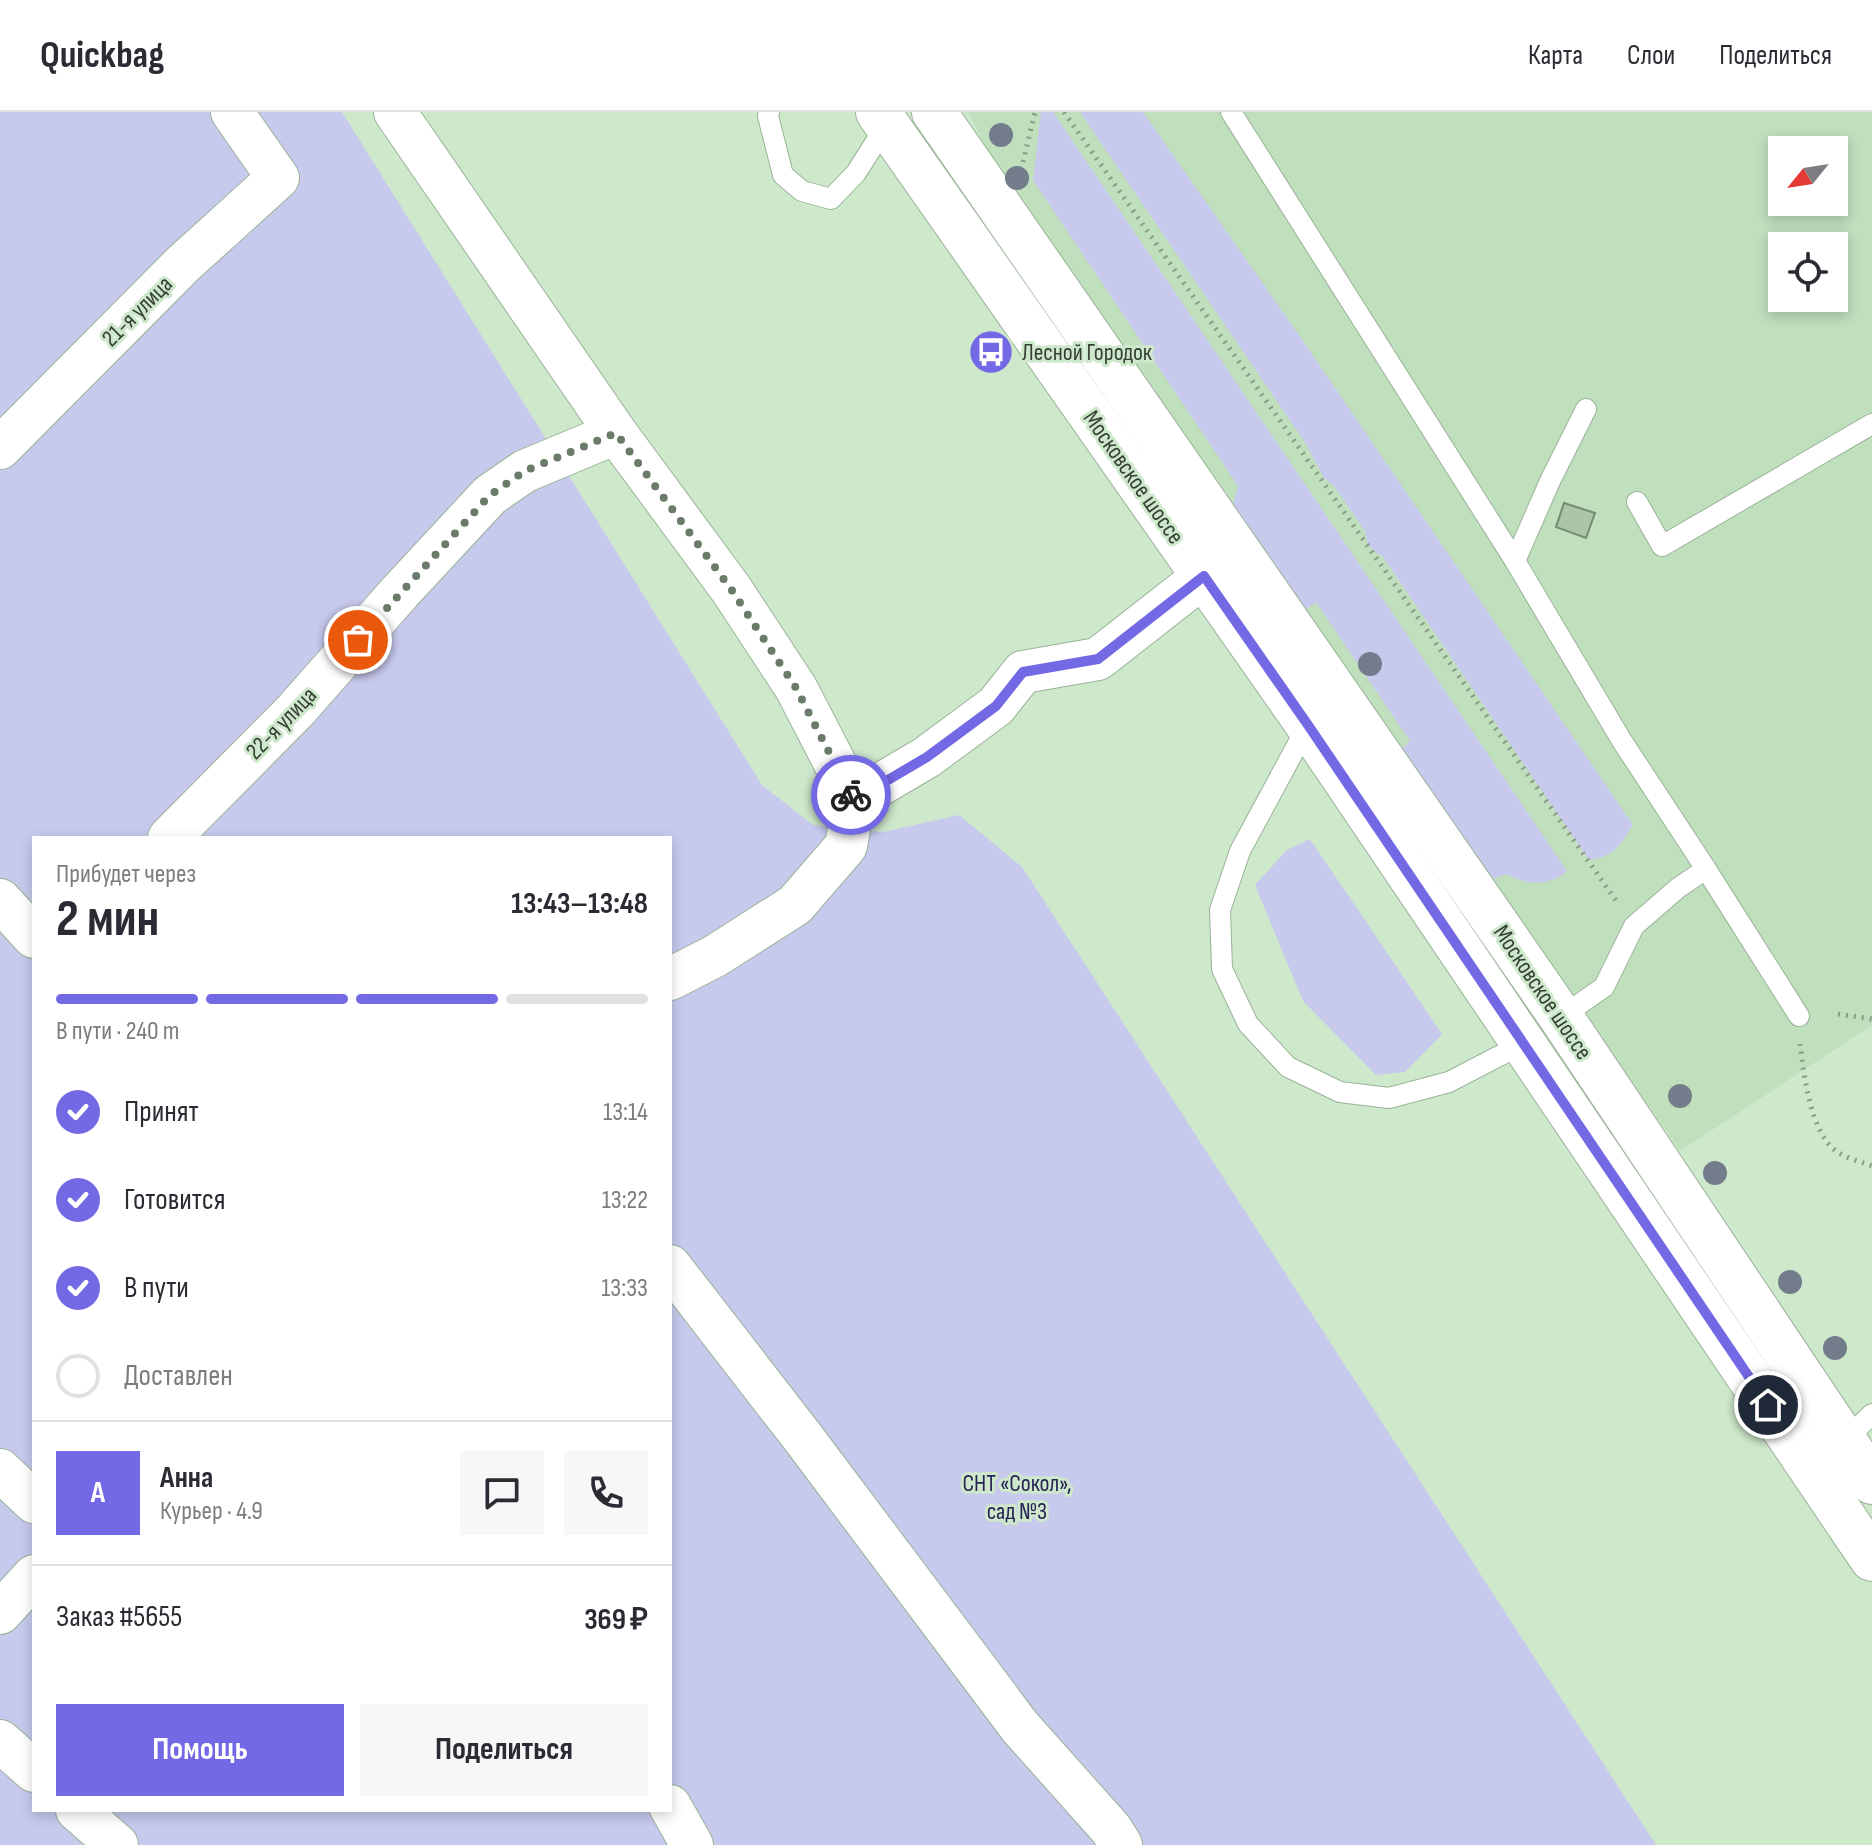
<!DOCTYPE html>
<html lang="ru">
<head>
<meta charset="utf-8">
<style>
	:root { --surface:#fff; --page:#f7f7f7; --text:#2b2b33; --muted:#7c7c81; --line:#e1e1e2; --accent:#7469e4 }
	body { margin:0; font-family:"Sofia Sans Condensed",sans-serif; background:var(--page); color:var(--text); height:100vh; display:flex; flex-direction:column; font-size:30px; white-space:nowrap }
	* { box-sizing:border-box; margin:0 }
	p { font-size:26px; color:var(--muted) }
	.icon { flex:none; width:44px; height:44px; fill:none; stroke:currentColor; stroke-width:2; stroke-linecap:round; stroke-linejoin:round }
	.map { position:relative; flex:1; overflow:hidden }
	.drawer { position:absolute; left:32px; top:724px; width:640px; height:976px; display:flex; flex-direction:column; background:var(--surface); border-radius:0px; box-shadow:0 4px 12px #0003 }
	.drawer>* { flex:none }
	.needle { width:52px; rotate:240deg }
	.buttons { position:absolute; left:1768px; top:24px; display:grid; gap:16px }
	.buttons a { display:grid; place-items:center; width:80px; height:80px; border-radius:0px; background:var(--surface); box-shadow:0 4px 12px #0003; font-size:40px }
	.pin { position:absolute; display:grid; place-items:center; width:68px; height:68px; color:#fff; margin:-34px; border:4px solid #fff; border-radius:50%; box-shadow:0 2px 8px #0007 }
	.courier { position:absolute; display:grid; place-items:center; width:80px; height:80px; margin:-40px; border:6px solid #7469e4; border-radius:50%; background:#fff; color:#222; box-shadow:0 2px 10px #0007 }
	.overview em { font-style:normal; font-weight:700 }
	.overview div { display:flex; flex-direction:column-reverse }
	.overview { display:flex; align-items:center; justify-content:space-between; height:136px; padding:0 24px }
	h1 { font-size:52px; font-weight:700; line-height:60px }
	.bar { display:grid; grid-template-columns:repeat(4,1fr); gap:12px 8px; align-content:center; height:96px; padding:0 24px }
	.bar i { height:10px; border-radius:6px; background:var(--line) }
	.bar .current { background:var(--accent) }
	.bar p { grid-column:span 4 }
	.line { display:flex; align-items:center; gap:20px; padding:0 24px; border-top:2px solid var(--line) }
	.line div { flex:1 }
	.round { display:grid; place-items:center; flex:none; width:84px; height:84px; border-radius:0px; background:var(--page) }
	ol { padding:0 24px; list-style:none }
	li { display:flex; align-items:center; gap:24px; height:88px }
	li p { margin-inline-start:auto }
	li .icon { padding:8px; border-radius:50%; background:var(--accent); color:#fff; stroke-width:4 }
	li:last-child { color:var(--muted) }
	li i { width:44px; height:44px; border:4px solid var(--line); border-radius:50% }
	.button { display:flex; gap:16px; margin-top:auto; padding:16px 24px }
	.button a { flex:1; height:92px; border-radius:0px; background:var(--accent); color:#fff; font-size:32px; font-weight:700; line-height:92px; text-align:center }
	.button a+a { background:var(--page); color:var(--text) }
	header { display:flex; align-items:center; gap:48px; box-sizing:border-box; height:112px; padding:0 40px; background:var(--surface); border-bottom:2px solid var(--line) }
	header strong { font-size:38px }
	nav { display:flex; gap:44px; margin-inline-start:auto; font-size:28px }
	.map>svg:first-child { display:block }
	.built { fill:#c0dfbd; fill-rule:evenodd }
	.green { fill:#c7c9ed; fill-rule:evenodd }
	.building { fill:#acc5a9; stroke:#748c72; stroke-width:2 }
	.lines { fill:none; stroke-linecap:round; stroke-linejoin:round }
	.lane-casing { stroke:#9ab398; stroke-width:22 }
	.street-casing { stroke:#9ab398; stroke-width:44 }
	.primary-casing { stroke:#9ab398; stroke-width:46 }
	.path { stroke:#8a9c88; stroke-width:5; stroke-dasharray:2 6; stroke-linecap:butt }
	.lane { stroke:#fff; stroke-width:20 }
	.street { stroke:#fff; stroke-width:42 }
	.primary { stroke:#fff; stroke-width:44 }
	.tree { fill:#727c8b }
	.done { stroke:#6b7b6a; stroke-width:8; stroke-dasharray:0 14.4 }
	.route { stroke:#7469e4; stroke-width:10 }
	.labels { text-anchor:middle; stroke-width:6; stroke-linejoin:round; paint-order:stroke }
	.street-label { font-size:24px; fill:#364035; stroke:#cee8cc }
	.poi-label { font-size:24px; fill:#364035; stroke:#cee8cc; text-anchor:start }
	.park-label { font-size:24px; fill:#272355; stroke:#cee8cc }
</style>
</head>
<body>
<header>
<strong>Quickbag</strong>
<nav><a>Карта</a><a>Слои</a><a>Поделиться</a></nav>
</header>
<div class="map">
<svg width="1872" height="1733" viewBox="0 0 1872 1733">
	<rect width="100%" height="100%" fill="#cee8cc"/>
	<path class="built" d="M969,0H1872V913L1680,1039L985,35ZM1782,38H1834V90H1782ZM1782,134H1834V186H1782Z"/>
	<g class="green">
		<path d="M0,0H342L762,673L813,713L883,720L959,703L1022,755L1656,1733H0ZM34,726H670V1698H34Z"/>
		<path d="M1041,0H1053L1567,759C1549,775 1527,773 1506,762L1484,771L1399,640L1410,629L1316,490L1303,500L1229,408L1238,374L1033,68Z"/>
		<path d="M1080,0H1143L1301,226L1633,713C1619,734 1615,744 1589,748L1381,442L1379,443L1368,433L1365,419L1334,374L1324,366L1306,332Z"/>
		<path d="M1310,727L1442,922L1405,960L1376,963L1303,889L1255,773L1287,738Z"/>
	</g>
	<path class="building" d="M1564,391L1595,401L1586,426L1556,415Z"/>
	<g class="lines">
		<g class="lane-casing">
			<g id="lane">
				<path d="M769,0L768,4L783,63L802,79L831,87L856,61L887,12"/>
				<path d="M1231,0L1515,449L1622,629L1706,757L1678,776L1634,814L1604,875L1561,905"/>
				<path d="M1637,390L1662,434L1872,312"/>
				<path d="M1515,449L1550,369L1586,297"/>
				<path d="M1308,613L1240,739L1220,798L1222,857L1248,912L1288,955L1340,980L1389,986L1449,970L1524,931"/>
				<path d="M1706,757L1799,904"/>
				<path d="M1844,1329L1872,1302"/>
			</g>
		</g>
		<g class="street-casing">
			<g id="street">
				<path d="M395,0L616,321"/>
				<path d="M0,336L183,152L278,66L232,0"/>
				<path d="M169,726L295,599L400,480L490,383L525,359L616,321L731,477L796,576L854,688"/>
				<path d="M0,788L34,825"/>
				<path d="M670,867L715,844L795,793L846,734L854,688L927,645L996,594L1023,560L1098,547L1204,464"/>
				<path d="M670,1154L804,1327L1020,1615L1111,1717L1121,1733"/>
				<path d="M0,1358L34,1390"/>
				<path d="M0,1501L34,1464"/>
				<path d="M0,1629L34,1659"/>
				<path d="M670,1694L692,1733"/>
				<path d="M77,1698L117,1733"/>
			</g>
		</g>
		<g class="primary-casing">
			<g id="primary">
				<path d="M878,0L1308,613L1872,1447"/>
				<path d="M934,0L1561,905L1872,1370"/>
			</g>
		</g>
		<g class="path">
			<path d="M1064,0L1617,790"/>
			<path d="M1023,50L1035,0"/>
			<path d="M1838,902L1872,907"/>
			<path d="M1800,932C1804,962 1810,1020 1836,1039C1846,1046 1861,1050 1872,1054"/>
		</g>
		<use href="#lane" class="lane"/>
		<use href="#street" class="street"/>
		<use href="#primary" class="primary"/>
	</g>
	<g class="tree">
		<circle cx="1001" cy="23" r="12"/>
		<circle cx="1017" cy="66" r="12"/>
		<circle cx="1370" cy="552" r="12"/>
		<circle cx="1680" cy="984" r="12"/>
		<circle cx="1715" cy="1061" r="12"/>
		<circle cx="1790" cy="1170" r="12"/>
		<circle cx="1835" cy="1236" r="12"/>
	</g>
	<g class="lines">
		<path class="done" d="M358,528L490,383L525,359L616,321L731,477L796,576L851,683"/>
		<path class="route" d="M851,683L854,688L927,645L996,594L1023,560L1098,547L1204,464L1308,613L1768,1293"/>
	</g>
	<defs>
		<g id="bus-disc" transform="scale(2.3)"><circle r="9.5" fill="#7469e4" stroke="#cee8cc"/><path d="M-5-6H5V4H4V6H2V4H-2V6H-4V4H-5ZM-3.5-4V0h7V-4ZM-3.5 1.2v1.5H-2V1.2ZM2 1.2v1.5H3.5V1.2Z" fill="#fff"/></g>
	</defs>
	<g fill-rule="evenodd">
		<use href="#bus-disc" x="991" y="240"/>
	</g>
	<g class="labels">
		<g class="street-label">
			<text transform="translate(137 199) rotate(-45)" y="8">21-я улица</text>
			<text transform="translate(1134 365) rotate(55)" y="8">Московское шоссе</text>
			<text transform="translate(281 611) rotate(-46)" y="8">22-я улица</text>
			<text transform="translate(1543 880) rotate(56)" y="8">Московское шоссе</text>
		</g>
		<g class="poi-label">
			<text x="1022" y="248">Лесной Городок</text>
		</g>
		<g class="park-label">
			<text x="1017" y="1379">СНТ «Сокол»,<tspan x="1017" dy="28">сад №3</tspan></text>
		</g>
	</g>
</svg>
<div class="buttons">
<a><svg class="needle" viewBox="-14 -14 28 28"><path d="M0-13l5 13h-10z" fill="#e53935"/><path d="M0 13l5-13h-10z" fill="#7c7c81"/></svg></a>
<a><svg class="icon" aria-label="locate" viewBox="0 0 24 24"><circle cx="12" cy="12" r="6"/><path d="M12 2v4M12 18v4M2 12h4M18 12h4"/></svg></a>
</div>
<div class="pin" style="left:358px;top:528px;background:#ea580c"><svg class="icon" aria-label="bag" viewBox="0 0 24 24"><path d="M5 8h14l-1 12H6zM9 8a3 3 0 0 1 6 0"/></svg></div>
<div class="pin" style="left:1768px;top:1293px;background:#1f2937"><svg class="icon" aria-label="home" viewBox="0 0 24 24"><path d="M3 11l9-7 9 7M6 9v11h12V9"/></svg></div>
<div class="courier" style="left:851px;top:683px"><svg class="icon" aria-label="bike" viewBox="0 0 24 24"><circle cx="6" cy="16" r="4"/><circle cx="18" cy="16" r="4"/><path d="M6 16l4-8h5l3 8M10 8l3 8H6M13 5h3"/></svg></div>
<section class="drawer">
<div class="overview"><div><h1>2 мин</h1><p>Прибудет через</p></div><em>13:43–13:48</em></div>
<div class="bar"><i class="current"></i><i class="current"></i><i class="current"></i><i></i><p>В пути · 240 m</p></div>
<ol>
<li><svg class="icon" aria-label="check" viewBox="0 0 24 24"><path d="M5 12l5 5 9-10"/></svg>Принят<p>13:14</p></li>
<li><svg class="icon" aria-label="check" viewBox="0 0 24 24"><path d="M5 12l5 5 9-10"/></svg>Готовится<p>13:22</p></li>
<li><svg class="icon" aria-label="check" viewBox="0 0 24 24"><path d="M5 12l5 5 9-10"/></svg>В пути<p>13:33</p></li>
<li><i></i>Доставлен</li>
</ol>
<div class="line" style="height:144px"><b class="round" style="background:var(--accent);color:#fff">А</b><div><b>Анна</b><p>Курьер · 4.9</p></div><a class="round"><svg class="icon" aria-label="chat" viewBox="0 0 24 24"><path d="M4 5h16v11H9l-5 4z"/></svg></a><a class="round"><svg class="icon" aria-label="phone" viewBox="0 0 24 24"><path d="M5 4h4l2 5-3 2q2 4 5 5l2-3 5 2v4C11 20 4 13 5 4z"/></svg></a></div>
<div class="line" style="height:104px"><div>Заказ #5655</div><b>369 ₽</b></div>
<div class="button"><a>Помощь</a><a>Поделиться</a></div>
</section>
</div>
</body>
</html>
